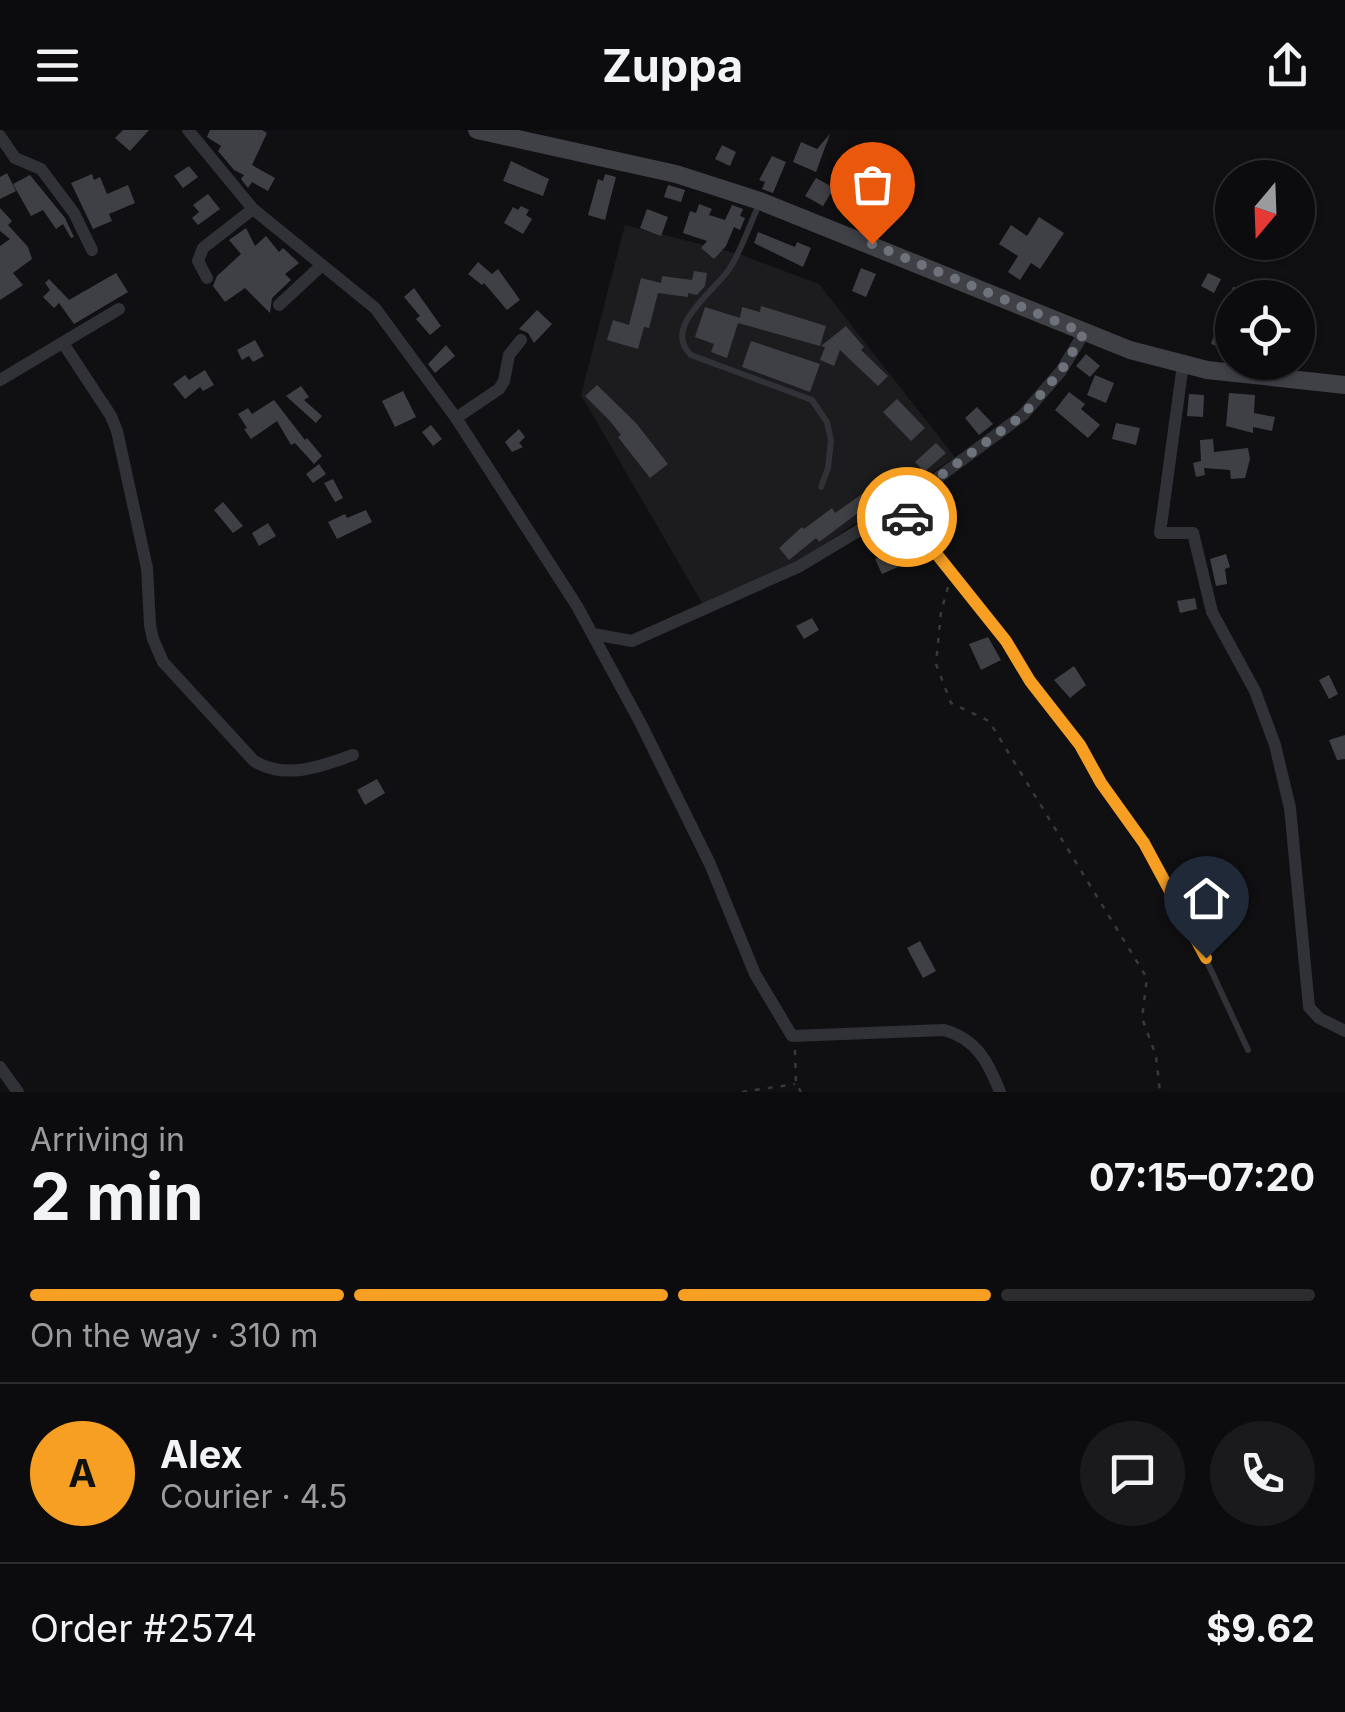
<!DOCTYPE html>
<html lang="en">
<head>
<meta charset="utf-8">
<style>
	:root { --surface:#0c0c0e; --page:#1a1a1c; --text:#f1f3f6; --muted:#9a9b9e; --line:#2c2c2e; --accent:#f69f23 }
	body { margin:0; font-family:Inter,sans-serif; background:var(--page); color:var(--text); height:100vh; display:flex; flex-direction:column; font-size:38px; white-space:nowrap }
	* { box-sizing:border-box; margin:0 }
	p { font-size:32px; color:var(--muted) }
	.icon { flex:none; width:55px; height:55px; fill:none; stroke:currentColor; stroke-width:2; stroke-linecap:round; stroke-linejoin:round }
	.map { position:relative; height:962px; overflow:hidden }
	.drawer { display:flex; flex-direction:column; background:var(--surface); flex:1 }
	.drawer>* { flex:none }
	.needle { width:65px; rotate:199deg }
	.buttons { position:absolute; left:1215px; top:30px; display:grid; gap:20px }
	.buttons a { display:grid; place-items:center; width:100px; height:100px; border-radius:50%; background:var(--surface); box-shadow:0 2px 8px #0004,0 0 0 2px var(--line); font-size:50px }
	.pin { position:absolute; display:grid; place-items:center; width:85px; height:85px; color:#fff; margin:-102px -42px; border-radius:50% 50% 50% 0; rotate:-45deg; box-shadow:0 0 10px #0007 }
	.pin .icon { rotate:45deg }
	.courier { position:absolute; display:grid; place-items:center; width:100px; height:100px; margin:-50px; border:8px solid #f69f23; border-radius:50%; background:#fff; color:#222; box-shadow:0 2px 12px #0007 }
	.summary em { font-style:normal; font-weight:700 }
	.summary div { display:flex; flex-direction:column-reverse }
	.summary { display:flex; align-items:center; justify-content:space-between; height:170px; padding:0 30px }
	h1 { font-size:65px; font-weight:700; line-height:75px }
	.bar { display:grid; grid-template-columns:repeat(4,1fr); gap:15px 10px; align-content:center; height:120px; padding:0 30px }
	.bar i { height:12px; border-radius:8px; background:var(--line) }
	.bar .selected { background:var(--accent) }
	.bar p { grid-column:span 4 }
	.line { display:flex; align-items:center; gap:25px; padding:0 30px; border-top:2px solid var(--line) }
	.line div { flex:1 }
	.round { display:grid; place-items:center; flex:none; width:105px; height:105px; border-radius:52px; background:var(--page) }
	header { display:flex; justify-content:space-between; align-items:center; height:130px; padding:0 30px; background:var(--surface); font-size:45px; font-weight:700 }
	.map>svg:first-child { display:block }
	.built { fill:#1c1c1e }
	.building { fill:#3f4045 }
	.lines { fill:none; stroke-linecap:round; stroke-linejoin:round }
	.path { stroke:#37393e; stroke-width:2.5; stroke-dasharray:5 8; stroke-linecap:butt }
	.lane { stroke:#313237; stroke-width:6 }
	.street { stroke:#313237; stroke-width:12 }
	.secondary { stroke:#3f4147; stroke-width:18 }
	.done { stroke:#6e737b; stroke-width:10; stroke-dasharray:0 18 }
	.route { stroke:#f69f23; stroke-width:12 }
</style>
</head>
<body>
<header><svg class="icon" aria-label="menu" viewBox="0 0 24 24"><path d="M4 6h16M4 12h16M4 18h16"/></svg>Zuppa<svg class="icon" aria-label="share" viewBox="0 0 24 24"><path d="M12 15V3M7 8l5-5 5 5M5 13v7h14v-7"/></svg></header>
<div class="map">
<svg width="1345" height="962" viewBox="0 0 1345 962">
	<rect width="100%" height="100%" fill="#101012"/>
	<path class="built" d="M625,95L739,124L819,154L955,327L797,432L702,473L581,265Z"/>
	<g class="building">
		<path d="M123,0H149L130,21L115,8Z"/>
		<path d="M210,0H262L267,3L252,35L275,48L268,61L252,52L248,58L241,49L244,45L234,40L218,21L221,16L207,7Z"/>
		<path d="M830,4L816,42L793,32L801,12L817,19Z"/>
		<path d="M722,15L736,22L730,36L715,29Z"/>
		<path d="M772,26L786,32L773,63L762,59L765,52L759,50Z"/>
		<path d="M511,31L549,49L543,66L503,51Z"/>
		<path d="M189,36L198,47L183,58L174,46Z"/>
		<path d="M7,43L16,61L0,69V47Z"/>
		<path d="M92,44L94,50L100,47L107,64L128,55L135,73L109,84L112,91L93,99L71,53Z"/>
		<path d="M605,44L616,47L605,90L588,85L598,49L603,51Z"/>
		<path d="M30,45L65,88L74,107L71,108L63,94L56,99L43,80L31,86L13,54Z"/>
		<path d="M816,48L834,58L823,76L805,66Z"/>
		<path d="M668,55L685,60L681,72L664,67Z"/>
		<path d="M863,56L882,66L870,88L851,77Z"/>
		<path d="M208,64L220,79L198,95L192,88L199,82L193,75Z"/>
		<path d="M699,74L712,79L709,85L725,90L732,75L743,79L740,86L745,88L740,100L734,97L726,116L714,129L701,118L707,111L683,103L690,81L696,83Z"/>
		<path d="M521,76L529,80L526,85L532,89L523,104L504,93L513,77L518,80Z"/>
		<path d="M0,78L12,91L8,95L28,117L32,129L13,143L23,155L0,170V116L10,109L0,101Z"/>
		<path d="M647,79L668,87L661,106L640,98Z"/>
		<path d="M1039,87L1064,103L1040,139L1031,133L1020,150L1008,142L1018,126L999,114L1011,95L1027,106Z"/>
		<path d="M246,98L255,116L266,106L279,122L283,118L299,133L285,144L291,150L272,168L270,183L245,158L225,172L213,156L217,146L241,124L229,110Z"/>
		<path d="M758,102L795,117L797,112L811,118L803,137L754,113Z"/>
		<path d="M478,132L492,144L498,139L520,170L507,180L484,153L482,155L468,144Z"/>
		<path d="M861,138L876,144L866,167L852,161Z"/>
		<path d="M694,141L707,143L705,156L697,165L688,163V167L658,163L649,198L644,197L638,219L607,210L613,190L629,195L641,148L661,153L662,146L692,150Z"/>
		<path d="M116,143L128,162L74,194L59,173L54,178L43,167L50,160L45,153L49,149L69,170Z"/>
		<path d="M1208,143L1221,149L1214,163L1201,156Z"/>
		<path d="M1233,157L1262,164V168H1232V222L1211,214Z"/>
		<path d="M414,158L441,196L430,205L416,189L420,186L404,167Z"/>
		<path d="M761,176L826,196L820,216L738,193L739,190L727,228L711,222L714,214L695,207L705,177L740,188L742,177L760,182Z"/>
		<path d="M537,180L552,194L534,213L528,203L519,199Z"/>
		<path d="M846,196L864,217L861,220L888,246L878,256L840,220L834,236L820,230L825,217L821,216Z"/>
		<path d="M255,210L264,226L253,232L249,226L242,230L237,220Z"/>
		<path d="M751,211L820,234L810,262L742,237Z"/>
		<path d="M446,215L455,226L435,243L428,234Z"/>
		<path d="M1086,224L1100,236L1090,247L1076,236Z"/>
		<path d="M205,240L214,255L203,261L200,257L185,269L173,254L185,245L189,250Z"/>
		<path d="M1095,245L1114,253L1106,273L1087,265Z"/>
		<path d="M597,255L636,293L668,334L650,348L618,307L621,305L610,291L585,266Z"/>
		<path d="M301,256L309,267L304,270L322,286L316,293L286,266Z"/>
		<path d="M403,261L416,287L395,297L382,271Z"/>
		<path d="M1069,262L1085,274L1081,279L1100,295L1088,308L1055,280Z"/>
		<path d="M1229,263L1255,265L1254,283L1275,287L1272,301L1253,297V303L1226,296Z"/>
		<path d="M1189,264L1204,265L1203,287L1187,286Z"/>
		<path d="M897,269L925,298L911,311L883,282Z"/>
		<path d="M274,270L305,310L307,308L322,326L314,334L295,313L291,315L277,291L251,309L244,299L247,298L238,284L248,278L252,284Z"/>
		<path d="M977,277L993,294L979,305L965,288Z"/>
		<path d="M1116,293L1140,298L1136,315L1112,309Z"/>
		<path d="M431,295L442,309L433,316L422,302Z"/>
		<path d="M519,299L525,307L519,313L523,317L512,322L505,312Z"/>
		<path d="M1213,309L1214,322L1248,318L1250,329L1245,348L1231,349L1230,340L1204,338L1205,345L1196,347L1193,333L1201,331L1200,310Z"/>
		<path d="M936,313L946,323L924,342L915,332Z"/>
		<path d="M319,334L326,344L313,353L306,344Z"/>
		<path d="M898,339L907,352L887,366L885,363L819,412L816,408L789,430L779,418L802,397L804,399L832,378L835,383Z"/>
		<path d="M333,349L343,368L335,372L324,353Z"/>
		<path d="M223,372L243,396L233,403L214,380Z"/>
		<path d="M366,380L372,392L337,409L328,392L345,384L347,388Z"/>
		<path d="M933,385L949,405L938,414L921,394Z"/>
		<path d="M268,393L276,406L259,416L252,403Z"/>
		<path d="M895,419L899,425L896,428L898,437L882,444L875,429Z"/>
		<path d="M1226,424L1230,437L1225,439L1227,454L1216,456L1210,429Z"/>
		<path d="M1195,468L1197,479L1180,483L1177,471Z"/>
		<path d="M812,488L819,500L804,509L796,496Z"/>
		<path d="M988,507L1001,530L981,540L969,514Z"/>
		<path d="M1074,536L1086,555L1070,568L1054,550Z"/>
		<path d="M1329,545L1338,564L1329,569L1319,550Z"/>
		<path d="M1345,605V629L1337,630L1329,610Z"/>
		<path d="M377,649L385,663L365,675L357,660Z"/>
		<path d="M920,811L936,841L923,848L907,818Z"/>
	</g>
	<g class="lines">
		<g class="path">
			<path d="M948,457L941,482L936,534L951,573L989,591L1147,848L1142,888L1156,926L1160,962"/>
			<path d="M795,920L796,953L801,962"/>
			<path d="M742,962L795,954"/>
		</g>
		<g class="lane">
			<path d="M760,72C750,94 742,119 730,138C716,160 661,197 691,225L812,270L827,292L831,311L828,338L821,357"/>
			<path d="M898,377L1005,511L1144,713L1191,797L1248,920"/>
		</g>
		<g class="street">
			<path d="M188,0L253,79L375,178L456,288L577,476L641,594L710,734L755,844L792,906L944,900C976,909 988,931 1000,962"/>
			<path d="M0,6L15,28L41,39L74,83L92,120"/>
			<path d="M207,148L198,131L203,118L253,79"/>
			<path d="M279,175L322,135"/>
			<path d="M63,213L111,286L117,301L147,438L150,495L153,509L163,532L254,631C286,650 320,637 353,625"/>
			<path d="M1183,234L1160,403H1193L1212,482L1255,561L1275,615L1290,678L1309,877L1319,888L1345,901"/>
			<path d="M0,250L119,179"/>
			<path d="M456,288L499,259L504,251L509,225L521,210"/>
			<path d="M593,504L632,511L798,437L898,377L1023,285L1061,241L1084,203"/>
			<path d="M0,937L18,962"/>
		</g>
		<path class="secondary" d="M477,0L676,44L760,71L1130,220L1207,240L1345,255"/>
	</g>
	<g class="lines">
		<path class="done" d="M872,114L1084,203L1061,241L1023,285L898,377L907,387"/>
		<path class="route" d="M907,387L1006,511L1030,551L1080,615L1101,653L1144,713L1206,828"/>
	</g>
</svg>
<div class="buttons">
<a><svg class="needle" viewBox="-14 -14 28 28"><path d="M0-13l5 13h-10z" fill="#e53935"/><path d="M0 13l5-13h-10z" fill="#9a9b9e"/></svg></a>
<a><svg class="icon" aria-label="locate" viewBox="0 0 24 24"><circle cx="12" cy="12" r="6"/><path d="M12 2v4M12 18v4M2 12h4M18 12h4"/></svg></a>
</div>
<div class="pin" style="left:872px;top:114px;background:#ea580c"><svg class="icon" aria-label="bag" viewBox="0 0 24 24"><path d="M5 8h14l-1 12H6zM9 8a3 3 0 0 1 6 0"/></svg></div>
<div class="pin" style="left:1206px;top:828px;background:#1f2937"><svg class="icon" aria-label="home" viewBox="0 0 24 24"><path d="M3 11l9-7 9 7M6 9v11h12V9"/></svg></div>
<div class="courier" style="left:907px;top:387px"><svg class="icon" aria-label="car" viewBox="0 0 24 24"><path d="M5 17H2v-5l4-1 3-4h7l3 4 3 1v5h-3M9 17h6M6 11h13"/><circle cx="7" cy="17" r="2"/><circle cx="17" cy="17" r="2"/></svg></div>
</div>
<section class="drawer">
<div class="summary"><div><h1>2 min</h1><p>Arriving in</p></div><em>07:15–07:20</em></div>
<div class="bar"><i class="selected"></i><i class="selected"></i><i class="selected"></i><i></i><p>On the way · 310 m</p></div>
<div class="line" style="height:180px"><b class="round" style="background:var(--accent);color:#111">A</b><div><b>Alex</b><p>Courier · 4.5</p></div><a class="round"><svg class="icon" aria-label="chat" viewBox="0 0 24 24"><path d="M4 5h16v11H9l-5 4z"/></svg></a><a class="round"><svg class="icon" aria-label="phone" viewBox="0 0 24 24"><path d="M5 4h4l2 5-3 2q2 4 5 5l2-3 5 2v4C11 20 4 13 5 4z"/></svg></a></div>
<div class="line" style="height:130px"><div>Order #2574</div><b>$9.62</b></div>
</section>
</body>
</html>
